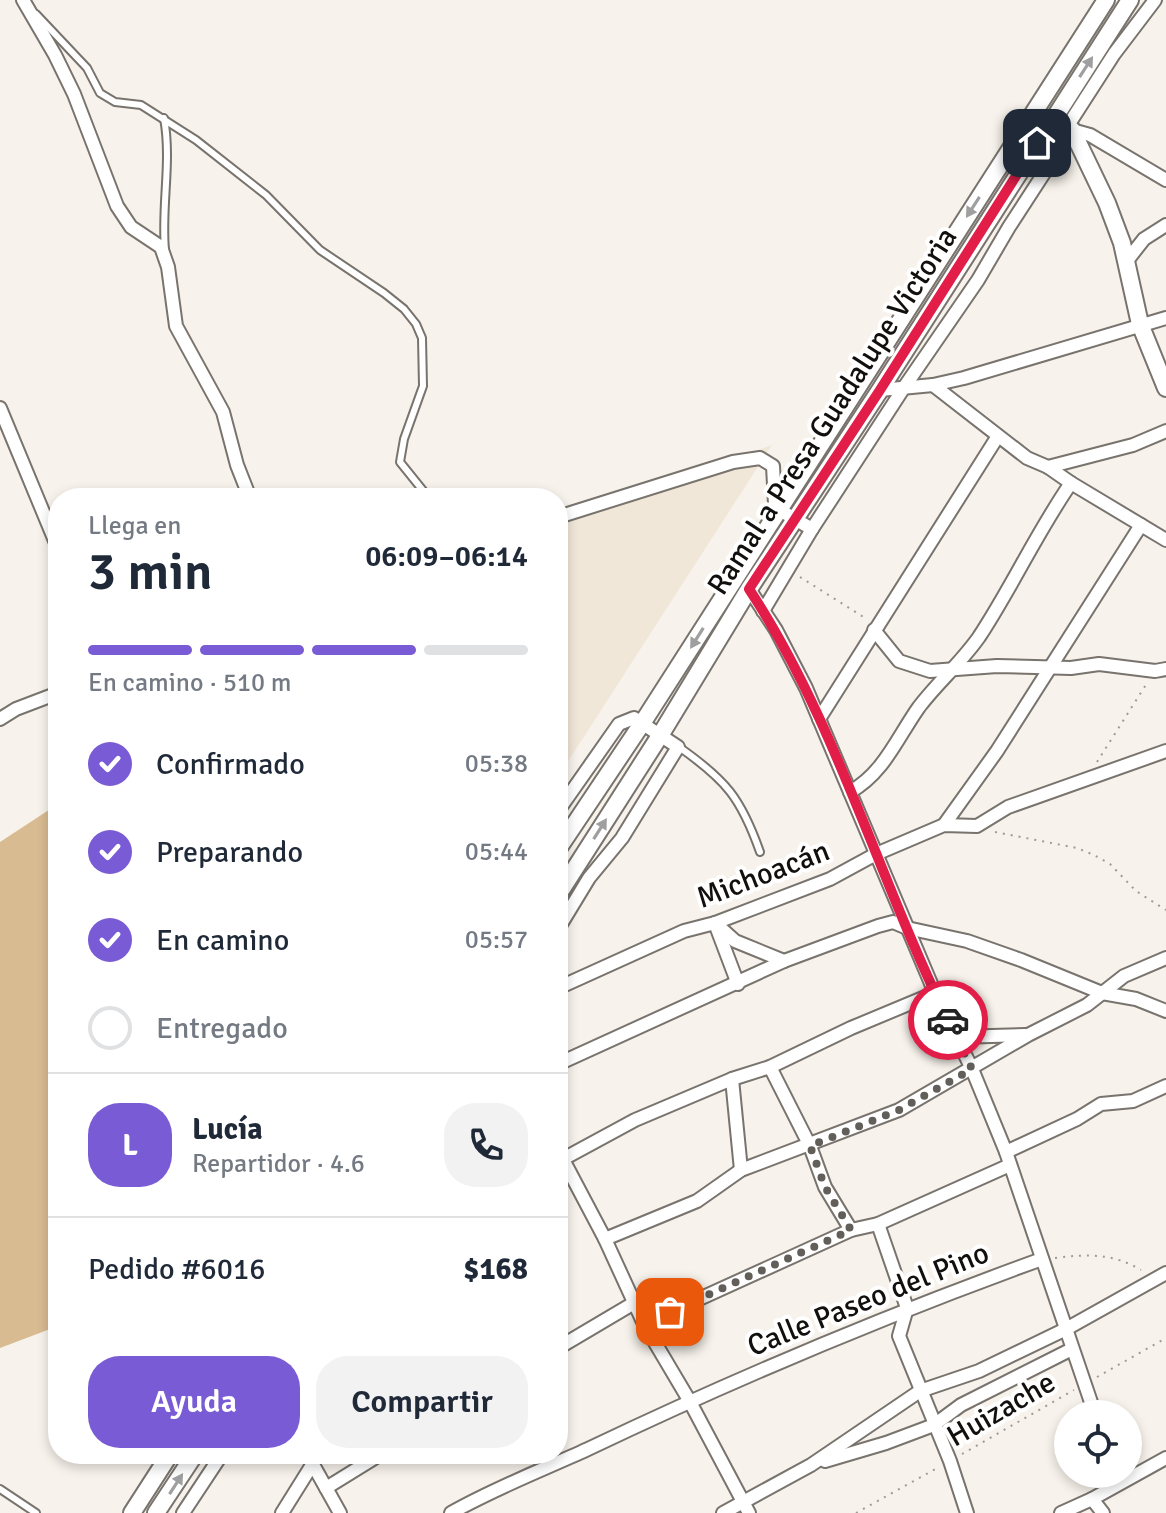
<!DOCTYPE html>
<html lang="es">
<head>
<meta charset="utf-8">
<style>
	:root { --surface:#fff; --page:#f2f2f3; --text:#1f2937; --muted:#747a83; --line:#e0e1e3; --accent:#785bd5 }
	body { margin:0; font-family:Signika,sans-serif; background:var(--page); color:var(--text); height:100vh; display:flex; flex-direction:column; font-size:30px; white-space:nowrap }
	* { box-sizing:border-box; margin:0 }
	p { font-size:26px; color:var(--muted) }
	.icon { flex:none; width:44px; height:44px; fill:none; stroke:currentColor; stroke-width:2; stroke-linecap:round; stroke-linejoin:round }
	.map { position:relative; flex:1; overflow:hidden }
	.panel { position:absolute; left:48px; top:488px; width:520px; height:976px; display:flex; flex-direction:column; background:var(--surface); border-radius:32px; box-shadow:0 4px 12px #0003 }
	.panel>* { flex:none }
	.buttons { position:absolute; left:1054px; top:1400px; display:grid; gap:16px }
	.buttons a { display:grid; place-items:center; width:88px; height:88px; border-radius:50%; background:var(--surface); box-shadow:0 4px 12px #0003; font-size:40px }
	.pin { position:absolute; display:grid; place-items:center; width:68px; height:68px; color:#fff; margin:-34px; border-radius:16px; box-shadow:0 4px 12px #0006 }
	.courier { position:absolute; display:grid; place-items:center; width:80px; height:80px; margin:-40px; border:6px solid #e11d48; border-radius:50%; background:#fff; color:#222; box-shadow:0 2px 10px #0007 }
	.summary em { font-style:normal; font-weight:600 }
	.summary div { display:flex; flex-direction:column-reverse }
	.summary { display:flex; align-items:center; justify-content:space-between; height:136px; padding:0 40px }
	h1 { font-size:52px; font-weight:600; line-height:60px }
	.bar { display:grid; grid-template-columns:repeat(4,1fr); gap:12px 8px; align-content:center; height:96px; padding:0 40px }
	.bar i { height:10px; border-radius:6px; background:var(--line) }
	.bar .selected { background:var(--accent) }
	.bar p { grid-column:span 4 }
	.line { display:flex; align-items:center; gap:20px; padding:0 40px; border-top:2px solid var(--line) }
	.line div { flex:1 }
	.round { display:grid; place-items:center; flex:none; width:84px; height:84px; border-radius:32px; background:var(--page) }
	ol { padding:0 40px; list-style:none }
	li { display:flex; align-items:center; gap:24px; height:88px }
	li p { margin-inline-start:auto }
	li .icon { padding:8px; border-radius:50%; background:var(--accent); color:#fff; stroke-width:4 }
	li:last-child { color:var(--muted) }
	li i { width:44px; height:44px; border:4px solid var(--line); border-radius:50% }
	.button { display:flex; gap:16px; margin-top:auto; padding:16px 40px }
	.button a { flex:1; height:92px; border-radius:32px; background:var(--accent); color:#fff; font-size:32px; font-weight:600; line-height:92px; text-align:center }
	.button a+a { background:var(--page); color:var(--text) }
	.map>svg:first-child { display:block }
	.built { fill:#f1e7d9 }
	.green { fill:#d9bb92 }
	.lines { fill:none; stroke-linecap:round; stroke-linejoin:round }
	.lane-casing { stroke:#78736d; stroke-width:10 }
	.street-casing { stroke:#78736d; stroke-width:16 }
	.secondary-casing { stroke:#78736d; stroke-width:20 }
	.path { stroke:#9e9a95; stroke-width:2; stroke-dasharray:2 6; stroke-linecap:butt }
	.lane { stroke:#fff; stroke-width:6 }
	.street { stroke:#fff; stroke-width:12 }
	.secondary { stroke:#fff; stroke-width:16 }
	.oneway { fill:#a09f9f }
	.done { stroke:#625f5b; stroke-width:8; stroke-dasharray:0 14.4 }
	.route { stroke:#e11d48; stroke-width:10 }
	.labels { text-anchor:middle; stroke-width:8; stroke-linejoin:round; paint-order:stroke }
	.street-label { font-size:30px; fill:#12100e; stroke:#fff }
</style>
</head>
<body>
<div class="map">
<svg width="1166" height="1513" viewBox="0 0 1166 1513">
	<rect width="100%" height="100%" fill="#f7f2eb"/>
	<path class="built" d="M772,445L558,777V520Z"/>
	<path class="green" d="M58,804V1326L0,1348V842Z"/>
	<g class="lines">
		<g class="lane-casing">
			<g id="lane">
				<path d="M36,14L87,68L100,93L115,102L141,105L196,140L266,195L320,250L384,293L404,309L416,324L422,338L423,386L404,439L400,462L429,498"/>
				<path d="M164,118C172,162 161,206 165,250"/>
				<path d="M679,747C726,780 741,798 760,852"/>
				<path d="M0,1489L36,1513"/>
			</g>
		</g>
		<g class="street-casing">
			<g id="street">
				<path d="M23,0L55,55L74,94L117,206L131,227L161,247L168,267L176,326L223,412L237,465L250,498"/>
				<path d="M1067,127L1114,54L1155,0"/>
				<path d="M1126,262L1144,239L1166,225"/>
				<path d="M880,390L933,385L964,378L1166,318"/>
				<path d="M0,408L58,548"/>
				<path d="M1048,467L1133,445L1166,431"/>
				<path d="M1071,483L1166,540"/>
				<path d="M558,517L733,462L760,458L773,466L775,504L778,509L812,529"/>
				<path d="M749,589L776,630L806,688L935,993L972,1069L1006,1152L1095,1414"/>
				<path d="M763,611L812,529L905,386L978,280L1009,227L1072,130L1090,135L1166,180"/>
				<path d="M874,630L899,661L930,671L997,666L1071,668L1099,664L1155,671L1166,669"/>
				<path d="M0,719L16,709L58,693"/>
				<path d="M819,719L998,436"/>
				<path d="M850,792C884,773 897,738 919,707C938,682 960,664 979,637C1012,587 1037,532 1071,483L1048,467L1027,458L933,385"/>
				<path d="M558,811L619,724L634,718L678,747L622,838L589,878L558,929"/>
				<path d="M944,825L997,751L1141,525"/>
				<path d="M715,923L735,941L784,961"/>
				<path d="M716,926L738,984"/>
				<path d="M558,988L684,931L715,923L830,879L876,854L944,825L977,826L1008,807L1166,751"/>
				<path d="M956,1037L1025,1035"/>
				<path d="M558,1064L784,961L878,926L893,922L907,928L967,941L1021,960L1102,993L1136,999L1166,1011"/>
				<path d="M770,1067L810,1146L825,1187L851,1230"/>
				<path d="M732,1079L741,1170"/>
				<path d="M558,1150L605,1239L644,1324L689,1400L749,1513"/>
				<path d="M1006,1152L1077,1119L1101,1104L1133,1101L1166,1086"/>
				<path d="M558,1166L563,1159L635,1120L732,1079L770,1067L851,1028L935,993"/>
				<path d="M878,1224L907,1308L899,1336L950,1461L967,1513"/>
				<path d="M605,1239L697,1201L741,1170L899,1110L1028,1035L1087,1005L1124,976L1166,958"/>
				<path d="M644,1324L851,1230L878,1224L1010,1165"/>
				<path d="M558,1348L634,1303"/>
				<path d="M307,1454L340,1513"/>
				<path d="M825,1461L886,1443L934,1425L961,1405L1072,1349"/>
				<path d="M326,1488L381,1454"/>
				<path d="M1092,1499L1103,1513"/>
				<path d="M183,1513L222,1454"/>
				<path d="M282,1513L312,1465"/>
				<path d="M451,1513C495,1488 542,1470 588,1449C737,1378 887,1315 1042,1259"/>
				<path d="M723,1513L811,1465L920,1391L979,1371L1066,1329L1166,1273"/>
				<path d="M1061,1513L1092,1499L1166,1458"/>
			</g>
		</g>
		<g class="secondary-casing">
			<g id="secondary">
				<path d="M1053,118L1072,130L1107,203L1122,243L1140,324L1166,388"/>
				<path d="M558,849L643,722L1106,0"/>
				<path d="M558,895L661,734L749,589L880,390L1130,0"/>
				<path d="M132,1513L170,1454"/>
				<path d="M156,1513L195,1454"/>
			</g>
		</g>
		<g class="path">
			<path d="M800,577L865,618"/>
			<path d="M1097,762L1147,683"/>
			<path d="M995,832L1077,848L1094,855L1110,864L1136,891L1166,910"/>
			<path d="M1055,1258C1087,1254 1113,1253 1141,1270"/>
			<path d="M1097,1377L1166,1338"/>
			<path d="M962,1454L1074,1390"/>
			<path d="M856,1513L939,1467"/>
		</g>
		<use href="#lane" class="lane"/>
		<use href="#street" class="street"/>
		<use href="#secondary" class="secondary"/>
	</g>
	<defs><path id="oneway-solid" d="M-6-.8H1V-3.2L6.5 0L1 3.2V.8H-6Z" transform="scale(2)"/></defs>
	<g class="oneway">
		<use href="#oneway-solid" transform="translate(1086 67) rotate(-57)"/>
		<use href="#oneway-solid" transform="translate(973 207) rotate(123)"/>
		<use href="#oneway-solid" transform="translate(697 638) rotate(122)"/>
		<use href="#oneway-solid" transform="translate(600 829) rotate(-58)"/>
		<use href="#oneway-solid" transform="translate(176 1484) rotate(-57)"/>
	</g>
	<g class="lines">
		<path class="done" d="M670,1312L851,1230L825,1187L810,1146L899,1110L972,1069L948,1020"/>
		<path class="route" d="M948,1020C878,878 836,721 749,589L880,390L1037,143"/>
	</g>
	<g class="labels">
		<g class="street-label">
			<text transform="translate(832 411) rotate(-57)" y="10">Ramal a Presa Guadalupe Victoria</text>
			<text transform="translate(763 874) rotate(-21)" y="10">Michoacán</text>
			<text transform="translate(868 1299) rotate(-22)" y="10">Calle Paseo del Pino</text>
			<text transform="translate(1001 1409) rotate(-30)" y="10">Huizache</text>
		</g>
	</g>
</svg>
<div class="buttons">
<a><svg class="icon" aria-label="locate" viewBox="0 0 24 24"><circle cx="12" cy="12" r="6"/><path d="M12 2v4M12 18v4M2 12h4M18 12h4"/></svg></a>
</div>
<div class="pin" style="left:670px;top:1312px;background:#ea580c"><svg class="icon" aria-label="bag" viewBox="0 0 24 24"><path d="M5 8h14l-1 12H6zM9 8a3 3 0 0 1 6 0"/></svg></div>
<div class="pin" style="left:1037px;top:143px;background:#1f2937"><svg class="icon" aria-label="home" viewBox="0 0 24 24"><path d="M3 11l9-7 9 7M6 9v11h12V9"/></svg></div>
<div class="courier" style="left:948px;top:1020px"><svg class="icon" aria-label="car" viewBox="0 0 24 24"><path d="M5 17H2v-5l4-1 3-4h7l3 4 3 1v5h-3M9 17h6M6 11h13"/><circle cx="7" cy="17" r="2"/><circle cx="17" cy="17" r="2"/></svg></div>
<section class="panel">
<div class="summary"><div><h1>3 min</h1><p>Llega en</p></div><em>06:09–06:14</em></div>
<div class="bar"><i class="selected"></i><i class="selected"></i><i class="selected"></i><i></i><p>En camino · 510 m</p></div>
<ol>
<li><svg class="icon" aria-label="check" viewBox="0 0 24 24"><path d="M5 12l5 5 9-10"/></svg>Confirmado<p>05:38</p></li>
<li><svg class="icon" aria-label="check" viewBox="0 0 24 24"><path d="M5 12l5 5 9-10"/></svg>Preparando<p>05:44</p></li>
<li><svg class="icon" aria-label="check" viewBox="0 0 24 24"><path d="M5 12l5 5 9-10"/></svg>En camino<p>05:57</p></li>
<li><i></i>Entregado</li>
</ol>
<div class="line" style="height:144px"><b class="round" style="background:var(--accent);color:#fff">L</b><div><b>Lucía</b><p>Repartidor · 4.6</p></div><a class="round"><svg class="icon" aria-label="phone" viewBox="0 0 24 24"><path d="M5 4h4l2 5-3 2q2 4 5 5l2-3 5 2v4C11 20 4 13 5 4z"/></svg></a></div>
<div class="line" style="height:104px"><div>Pedido #6016</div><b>$168</b></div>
<div class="button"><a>Ayuda</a><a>Compartir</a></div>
</section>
</div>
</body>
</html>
